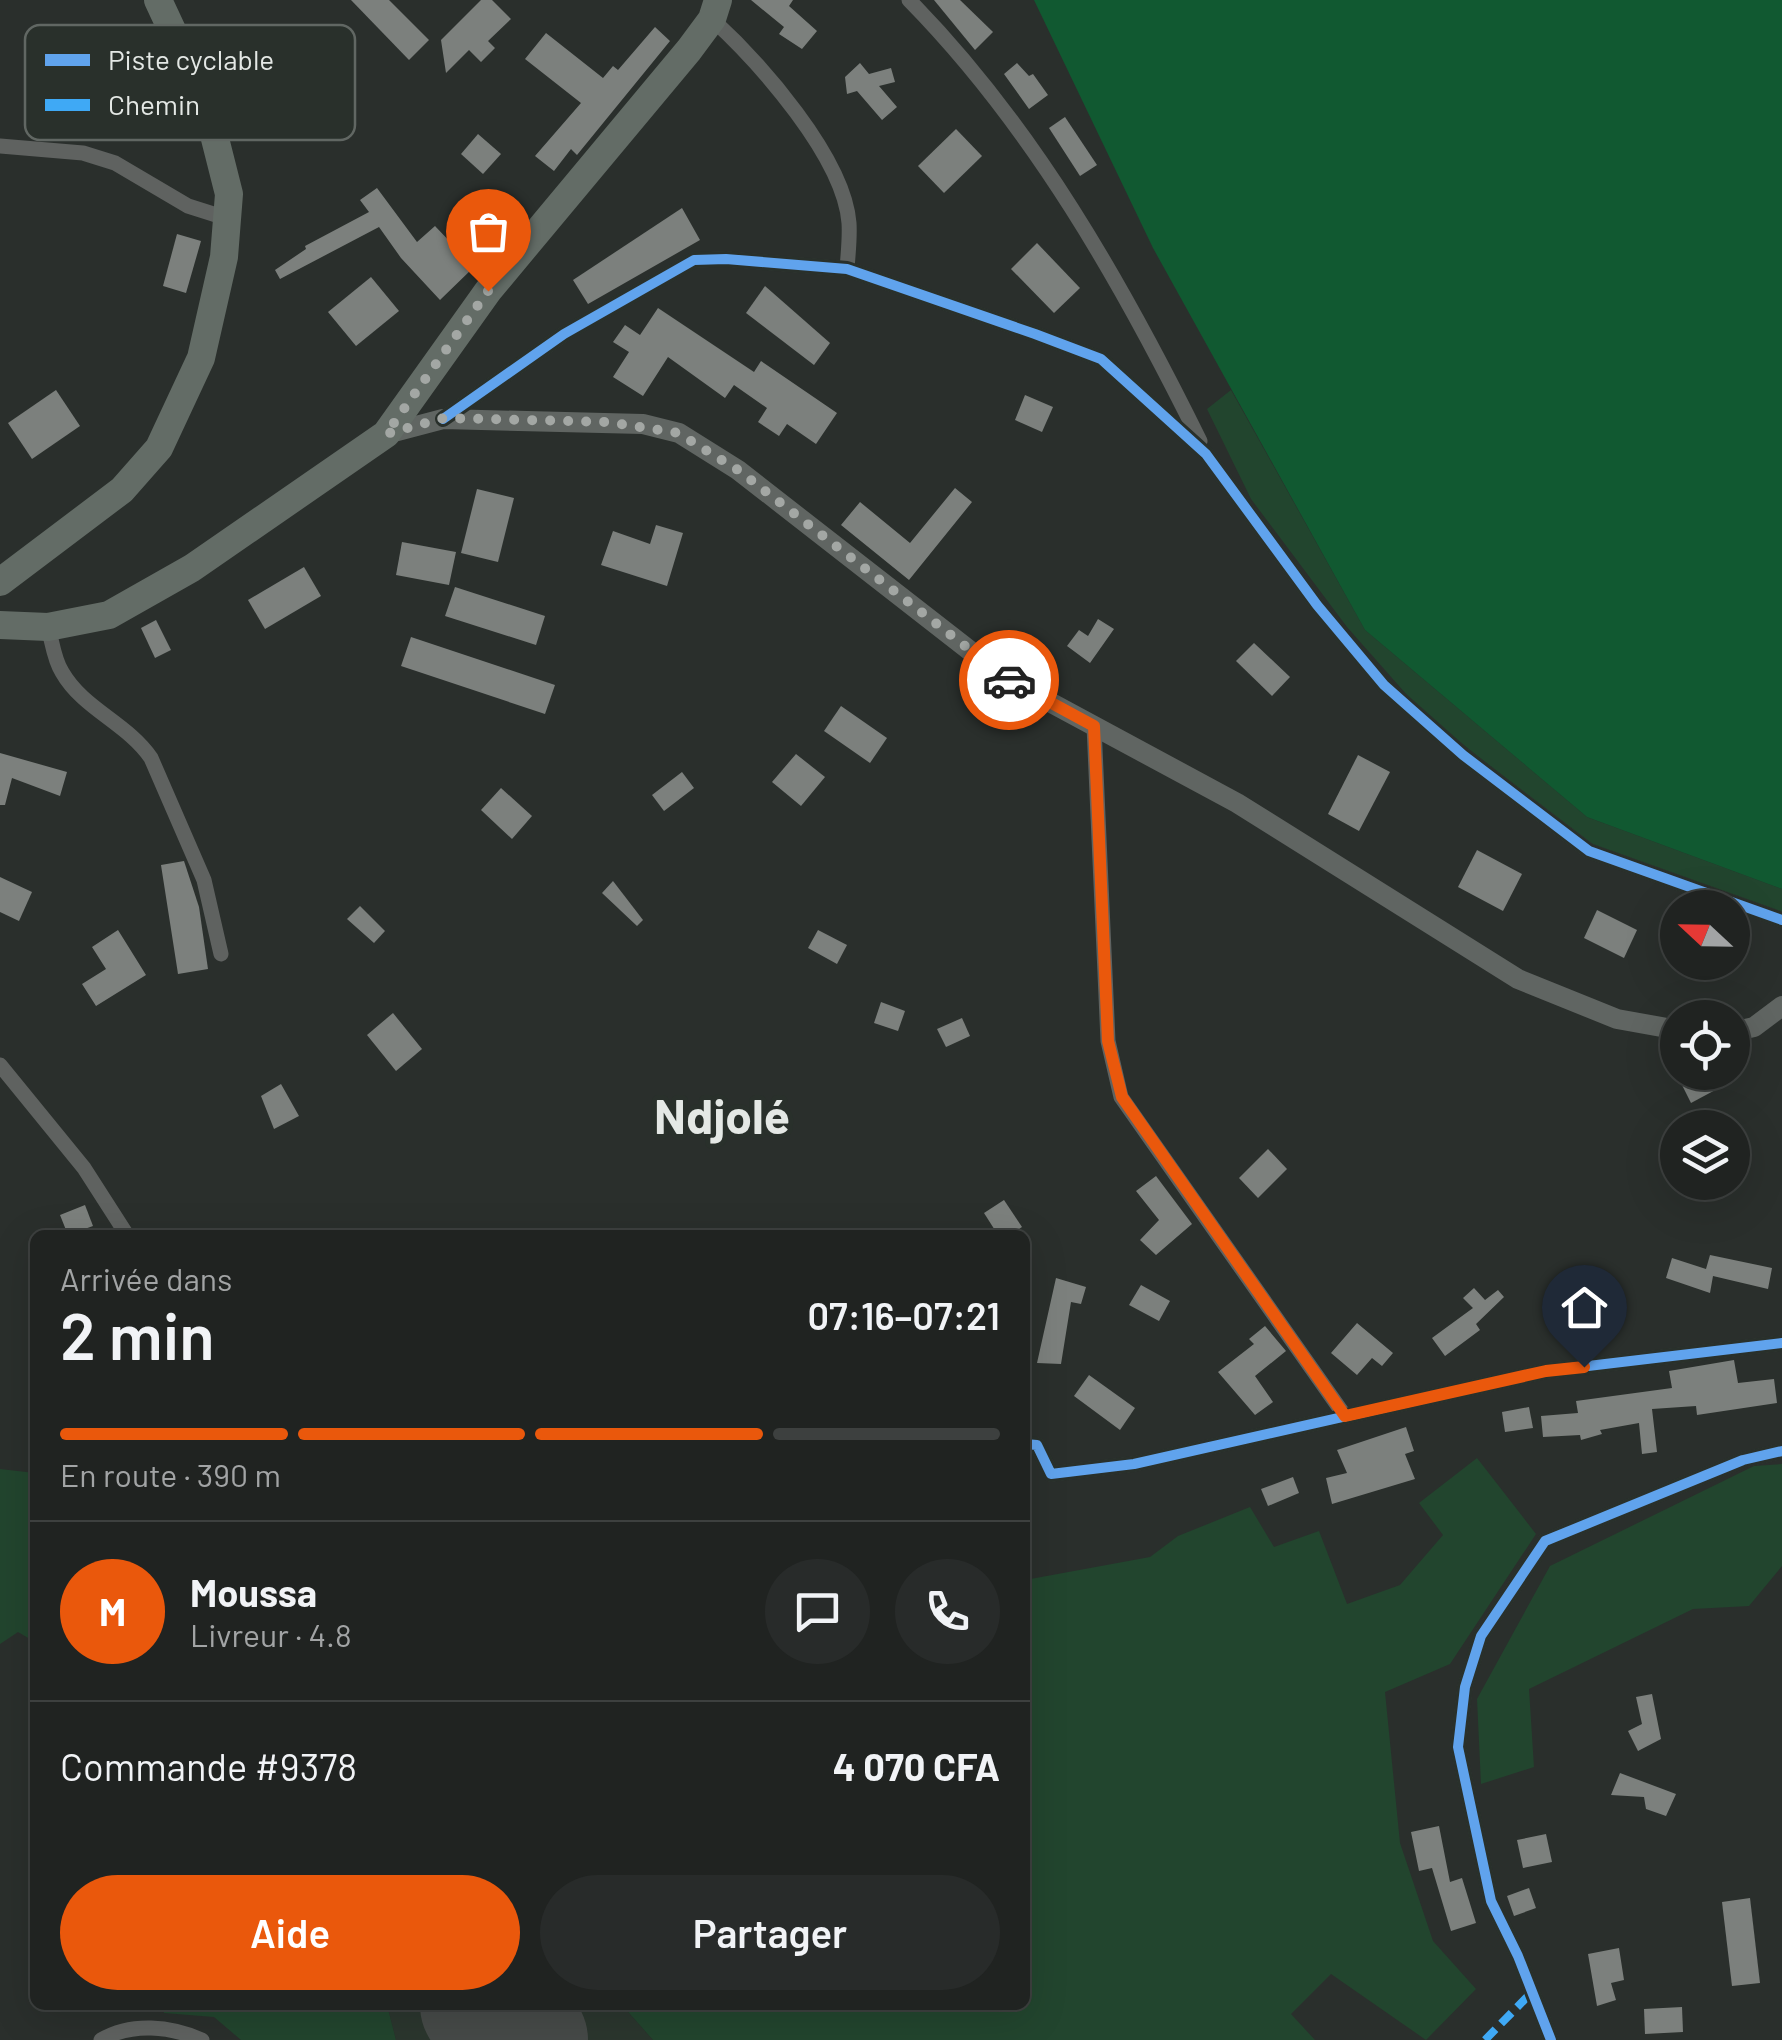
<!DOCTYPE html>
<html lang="fr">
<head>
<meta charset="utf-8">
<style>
	:root { --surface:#202321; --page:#282b2a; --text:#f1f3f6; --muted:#a2a4a5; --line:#3d403f; --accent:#ea580c }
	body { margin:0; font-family:Barlow,sans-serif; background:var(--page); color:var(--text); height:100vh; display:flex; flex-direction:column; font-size:38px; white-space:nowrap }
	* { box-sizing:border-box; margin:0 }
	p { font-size:32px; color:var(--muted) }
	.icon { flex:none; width:55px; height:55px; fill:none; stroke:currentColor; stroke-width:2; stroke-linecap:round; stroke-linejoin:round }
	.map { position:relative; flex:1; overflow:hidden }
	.panel { position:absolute; left:30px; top:1230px; width:1000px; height:780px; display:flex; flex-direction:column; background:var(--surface); border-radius:15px; box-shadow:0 10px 40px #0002,0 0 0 2px var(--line) }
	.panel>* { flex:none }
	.needle { width:65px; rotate:292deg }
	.fabs { position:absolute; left:1660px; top:890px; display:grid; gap:20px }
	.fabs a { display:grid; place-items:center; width:90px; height:90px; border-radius:50%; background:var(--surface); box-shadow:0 10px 40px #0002,0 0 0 2px var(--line); font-size:50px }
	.pin { position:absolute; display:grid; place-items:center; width:85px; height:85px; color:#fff; margin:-102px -42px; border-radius:50% 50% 50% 0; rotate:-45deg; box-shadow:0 0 10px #0007 }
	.pin .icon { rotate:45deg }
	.courier { position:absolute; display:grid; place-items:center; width:100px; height:100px; margin:-50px; border:8px solid #ea580c; border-radius:50%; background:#fff; color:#222; box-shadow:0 2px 12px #0007 }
	.headline em { font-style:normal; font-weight:600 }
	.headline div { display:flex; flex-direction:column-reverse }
	.headline { display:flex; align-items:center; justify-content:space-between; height:170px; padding:0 30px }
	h1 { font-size:65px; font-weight:600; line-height:75px }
	.bar { display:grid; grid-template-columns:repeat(4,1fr); gap:15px 10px; align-content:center; height:120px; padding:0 30px }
	.bar i { height:12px; border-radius:8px; background:var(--line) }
	.bar .current { background:var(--accent) }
	.bar p { grid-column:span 4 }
	.line { display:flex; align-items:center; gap:25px; padding:0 30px; border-top:2px solid var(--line) }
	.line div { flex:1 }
	.round { display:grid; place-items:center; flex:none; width:105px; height:105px; border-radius:52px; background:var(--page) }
	.cta { display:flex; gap:20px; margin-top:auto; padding:20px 30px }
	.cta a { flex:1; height:115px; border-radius:60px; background:var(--accent); color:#fff; font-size:40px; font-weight:600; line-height:115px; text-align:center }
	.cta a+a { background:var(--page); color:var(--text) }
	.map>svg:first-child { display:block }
	.built { fill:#2b362e }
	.green { fill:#22452e }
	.water { fill:#115931 }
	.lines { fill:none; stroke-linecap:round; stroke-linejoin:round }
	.runway { stroke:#464a48; stroke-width:128 }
	.building { fill:#7c807d }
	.street { stroke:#5f6260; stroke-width:15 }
	.secondary { stroke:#606562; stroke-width:20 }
	.highway { stroke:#636c66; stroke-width:28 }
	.quiet { stroke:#3fa9f5; stroke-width:8; stroke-dasharray:15 8; stroke-linecap:butt }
	.cycleway-casing { stroke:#29302b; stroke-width:16 }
	.cycleway { stroke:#60a3ed; stroke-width:10 }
	.done { stroke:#a3a7a4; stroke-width:10; stroke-dasharray:0 18 }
	.route { stroke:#ea580c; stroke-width:12 }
	.labels { text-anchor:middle; stroke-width:10; stroke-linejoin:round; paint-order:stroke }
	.town-label { font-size:48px; font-weight:bold; fill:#e4e8e5; stroke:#29302b }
	.key { fill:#29302b; stroke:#616763; stroke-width:2.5 }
	.key-label { font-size:28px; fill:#e4e8e5 }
</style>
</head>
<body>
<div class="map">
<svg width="1782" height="2040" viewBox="0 0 1782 2040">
	<rect width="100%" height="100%" fill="#2a2f2c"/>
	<path class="built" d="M387,2005H622L653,2040H396Z"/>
	<g class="green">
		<path d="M1231,390L1365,630L1587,817L1782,889V913L1589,844L1422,712L1347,627L1251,499L1207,409Z"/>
		<path d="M1477,1458L1536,1534L1450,1664L1385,1692L1400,1843L1433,1941L1476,1989L1426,2040L1331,1974L1291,2014L1315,2040H653L622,2005H1025V1580L1150,1557L1178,1536L1250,1507L1274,1547L1319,1531L1347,1604L1400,1585L1443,1535L1419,1503Z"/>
		<path d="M1782,1464V1566L1749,1606L1693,1609L1529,1689L1534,1767L1481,1784L1477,1699L1550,1566L1754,1466Z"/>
		<path d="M0,1469L35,1473V1642L18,1632L0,1644Z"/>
		<path d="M163,2005H387L396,2040H241L214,2017L164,2013Z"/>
	</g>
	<path class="water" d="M1034,0H1782V889L1587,817L1365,630L1153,248Z"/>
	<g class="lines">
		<path class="runway" d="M484,2005L524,2040"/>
	</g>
	<g class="building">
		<path d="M351,0H389L429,40L409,60Z"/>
		<path d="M481,0H492L511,19L488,41L495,48L481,62L469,50L446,73L441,40Z"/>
		<path d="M751,0H793L789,6L817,31L802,49L779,34L784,27Z"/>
		<path d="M934,0H960L993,32L975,50Z"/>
		<path d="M655,27L670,41L577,155L571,149L554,171L535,156L581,103L525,59L546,33L603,78L613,66L618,70Z"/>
		<path d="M860,63L869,74L891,68L895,82L879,86L897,107L882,120L857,91L847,94L845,77Z"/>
		<path d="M1017,63L1029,76L1033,74L1048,95L1029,109L1004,74Z"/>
		<path d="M1065,117L1097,165L1080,176L1049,128Z"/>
		<path d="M956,129L982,156L944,193L918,166Z"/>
		<path d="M478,134L501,154L483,174L461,154Z"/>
		<path d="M377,188L417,242L435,226L474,267L440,300L401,258L379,227L280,279L275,270L306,249L305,246L369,212L360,200Z"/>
		<path d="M682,208L700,240L588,304L573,280Z"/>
		<path d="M177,234L201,241L186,293L163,286Z"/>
		<path d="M1037,243L1080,288L1054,313L1011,269Z"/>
		<path d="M371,277L399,311L356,346L328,312Z"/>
		<path d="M765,286L830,343L814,365L746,313Z"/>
		<path d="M658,308L754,372L761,361L837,413L816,444L787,424L779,436L758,422L767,408L734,385L725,398L668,357L643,396L613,377L629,352L613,342L625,325L640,335Z"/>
		<path d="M56,390L80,426L32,459L8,423Z"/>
		<path d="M1025,395L1053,407L1042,432L1015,420Z"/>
		<path d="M955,488L972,502L909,580L841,525L860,502L910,543Z"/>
		<path d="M477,489L514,498L498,562L461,553Z"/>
		<path d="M656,525L683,533L667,586L601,565L613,531L650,544Z"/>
		<path d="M402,542L456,552L449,585L396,575Z"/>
		<path d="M304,567L321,596L265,629L248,600Z"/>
		<path d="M455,587L545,616L536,645L445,616Z"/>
		<path d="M1098,619L1114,629L1090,663L1067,646L1079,630L1088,636Z"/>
		<path d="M156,620L171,650L155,658L141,628Z"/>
		<path d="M411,637L555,685L545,714L401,666Z"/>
		<path d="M1254,643L1290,677L1272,696L1236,661Z"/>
		<path d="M841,706L887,738L870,763L824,731Z"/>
		<path d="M0,753L67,772L60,796L12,778L5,805H0Z"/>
		<path d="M796,754L825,777L801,806L772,782Z"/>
		<path d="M1358,755L1390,772L1359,831L1328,814Z"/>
		<path d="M682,772L694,788L664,811L652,795Z"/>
		<path d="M501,788L532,816L512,839L481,810Z"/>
		<path d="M1477,850L1522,874L1503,911L1458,887Z"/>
		<path d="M184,861L199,907L208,969L178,974L161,865Z"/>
		<path d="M0,877L32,892L19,921L0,912Z"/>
		<path d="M613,881L643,920L637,926L602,893Z"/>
		<path d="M360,906L385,931L374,943L347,919Z"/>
		<path d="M1597,910L1637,930L1624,958L1584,938Z"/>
		<path d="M118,930L146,975L96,1006L82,984L106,969L92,947Z"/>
		<path d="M818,930L847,945L837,964L808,948Z"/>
		<path d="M881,1002L905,1011L898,1031L874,1023Z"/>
		<path d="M393,1013L422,1049L396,1071L367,1035Z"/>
		<path d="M962,1018L970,1036L946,1047L937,1029Z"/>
		<path d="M1700,1072H1711L1719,1088L1691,1103L1681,1083Z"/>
		<path d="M281,1084L299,1116L274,1129L261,1096Z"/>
		<path d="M1268,1149L1287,1169L1258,1198L1239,1178Z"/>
		<path d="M1156,1176L1192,1224L1156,1255L1140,1240L1159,1220L1136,1191Z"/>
		<path d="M1004,1200L1022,1227L1010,1235H998L984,1213Z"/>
		<path d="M85,1205L93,1226L68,1235L60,1215Z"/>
		<path d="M1710,1255L1772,1268L1768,1289L1713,1276L1710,1293L1666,1278L1672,1258L1706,1269Z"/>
		<path d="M1056,1278L1086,1287L1081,1304L1071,1302L1061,1364L1037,1363Z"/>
		<path d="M1141,1285L1170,1301L1159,1321L1129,1305Z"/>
		<path d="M1474,1288L1485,1300L1498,1290L1504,1297L1476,1324L1480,1330L1445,1356L1432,1338L1473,1308L1463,1298Z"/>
		<path d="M1357,1323L1393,1353L1382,1366L1372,1358L1357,1375L1331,1353Z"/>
		<path d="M1265,1326L1286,1351L1255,1376L1273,1402L1255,1415L1218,1372L1254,1344L1249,1339Z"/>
		<path d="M1734,1360L1738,1383L1774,1379L1777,1403L1697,1415L1696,1406L1652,1409L1657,1452L1642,1454L1639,1423L1600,1430L1602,1434L1581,1440L1580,1435L1543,1437L1541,1416L1578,1413L1576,1401L1672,1388L1669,1371Z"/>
		<path d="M1089,1375L1135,1408L1120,1430L1074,1396Z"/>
		<path d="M1529,1407L1533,1428L1505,1432L1502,1412Z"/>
		<path d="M1406,1427L1414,1451L1405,1454L1415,1479L1332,1504L1326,1478L1347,1473L1337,1450Z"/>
		<path d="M1293,1477L1299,1493L1268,1506L1261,1489Z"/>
		<path d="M1652,1694L1661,1739L1638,1751L1628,1731L1642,1724L1636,1697Z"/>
		<path d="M1620,1773L1676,1794L1666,1816L1646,1809L1644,1797L1611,1795Z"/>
		<path d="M1439,1826L1450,1882L1462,1878L1476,1923L1451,1931L1432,1868L1419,1871L1411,1832Z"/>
		<path d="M1546,1834L1552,1862L1523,1868L1517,1840Z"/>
		<path d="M1529,1888L1536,1908L1514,1916L1507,1896Z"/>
		<path d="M1750,1898L1760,1983L1732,1986L1722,1902Z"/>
		<path d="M1619,1948L1624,1980L1611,1983L1616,2000L1597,2006L1588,1954Z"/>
		<path d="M1682,2007L1683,2032L1645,2034L1644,2009Z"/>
	</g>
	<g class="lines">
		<g class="street">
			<path d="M909,0C1033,126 1122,283 1200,441"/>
			<path d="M712,19C759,62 844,157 849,223C850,238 848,254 847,269"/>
			<path d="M0,146L83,153L115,163L188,206L229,219"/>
			<path d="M443,419L564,334L694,260L726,259L847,269L1035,334L1101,359L1206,454L1317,605L1384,685L1463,755L1589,851L1782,920"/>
			<path d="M48,627C52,641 54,660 62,672C83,709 127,723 151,758L204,880L221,954"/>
			<path d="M1094,726L1108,1041L1121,1097L1345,1416"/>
			<path d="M0,1065L84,1168L127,1235"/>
			<path d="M1025,1444L1037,1445L1051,1474L1134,1464L1546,1371L1782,1343"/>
			<path d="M101,2040C132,2022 170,2026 202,2040"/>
			<path d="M1551,2040L1518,1956L1491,1901L1458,1747L1465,1687L1481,1636L1545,1541L1743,1460L1782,1451"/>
		</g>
		<g class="secondary">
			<path d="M386,434L443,419L643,424L679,433L738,470L1005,678L1237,803L1518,979L1617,1019L1678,1030"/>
			<path d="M1732,1032L1754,1027L1782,1006"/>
		</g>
		<g class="highway">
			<path d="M0,582L122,490L159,448L201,358L224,257L229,194L206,103L158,0"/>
			<path d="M0,625L48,627L109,615L192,568L386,434L488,291L689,50L712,19L718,0"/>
		</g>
		<path class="quiet" d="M1485,2040L1532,1992"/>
		<g class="cycleway-casing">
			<g id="cycleway">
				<path d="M443,419L564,334L694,260L726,259L847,269L1035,334L1101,359L1206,454L1317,605L1384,685L1463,755L1589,851L1782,920"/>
				<path d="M1025,1444L1037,1445L1051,1474L1134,1464L1546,1371L1782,1343"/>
				<path d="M1551,2040L1518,1956L1491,1901L1458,1747L1465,1687L1481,1636L1545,1541L1743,1460L1782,1451"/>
			</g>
		</g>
		<use href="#cycleway" class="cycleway"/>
	</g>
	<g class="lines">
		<path class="done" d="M488,291L386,434L444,418L608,422L678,433L738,470L1009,680"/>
		<path class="route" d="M1009,680L1094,726L1108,1041L1122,1097L1345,1416L1546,1371L1584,1367"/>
	</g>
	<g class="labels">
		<g class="town-label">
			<text x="722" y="1134">Ndjolé</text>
		</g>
	</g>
	<rect x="25" y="25" width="330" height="115" rx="15" class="key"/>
	<rect x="45" y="54" width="45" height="12" fill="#60a3ed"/>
	<rect x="45" y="99" width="45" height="12" fill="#3fa9f5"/>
	<g class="key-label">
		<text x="108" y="70">Piste cyclable</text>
		<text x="108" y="115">Chemin</text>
	</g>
</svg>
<div class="fabs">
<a><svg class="needle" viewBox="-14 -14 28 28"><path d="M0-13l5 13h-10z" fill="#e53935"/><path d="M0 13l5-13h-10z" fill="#a2a4a5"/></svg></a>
<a><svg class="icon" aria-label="locate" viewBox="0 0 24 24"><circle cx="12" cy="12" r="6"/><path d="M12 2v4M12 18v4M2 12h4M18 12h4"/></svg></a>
<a><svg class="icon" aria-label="layers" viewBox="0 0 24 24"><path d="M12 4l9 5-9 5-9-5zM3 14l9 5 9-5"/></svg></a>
</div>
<div class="pin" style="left:488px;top:291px;background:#ea580c"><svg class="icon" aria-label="bag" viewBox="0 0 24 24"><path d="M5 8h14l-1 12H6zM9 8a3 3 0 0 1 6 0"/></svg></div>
<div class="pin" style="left:1584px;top:1367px;background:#1f2937"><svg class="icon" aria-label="home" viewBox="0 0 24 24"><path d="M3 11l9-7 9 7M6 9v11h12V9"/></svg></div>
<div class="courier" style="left:1009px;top:680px"><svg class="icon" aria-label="car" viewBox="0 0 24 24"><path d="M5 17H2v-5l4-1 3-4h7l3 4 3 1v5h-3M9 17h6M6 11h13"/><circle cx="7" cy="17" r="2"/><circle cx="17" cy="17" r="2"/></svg></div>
<section class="panel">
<div class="headline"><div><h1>2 min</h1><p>Arrivée dans</p></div><em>07:16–07:21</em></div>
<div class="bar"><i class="current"></i><i class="current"></i><i class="current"></i><i></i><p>En route · 390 m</p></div>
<div class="line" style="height:180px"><b class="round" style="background:var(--accent);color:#fff">M</b><div><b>Moussa</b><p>Livreur · 4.8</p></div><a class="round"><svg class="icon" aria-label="chat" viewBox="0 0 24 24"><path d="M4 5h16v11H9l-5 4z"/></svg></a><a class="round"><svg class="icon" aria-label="phone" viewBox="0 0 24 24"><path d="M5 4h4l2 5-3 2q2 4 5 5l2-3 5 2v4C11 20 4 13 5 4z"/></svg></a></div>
<div class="line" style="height:130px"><div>Commande #9378</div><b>4 070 CFA</b></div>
<div class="cta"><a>Aide</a><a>Partager</a></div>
</section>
</div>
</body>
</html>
